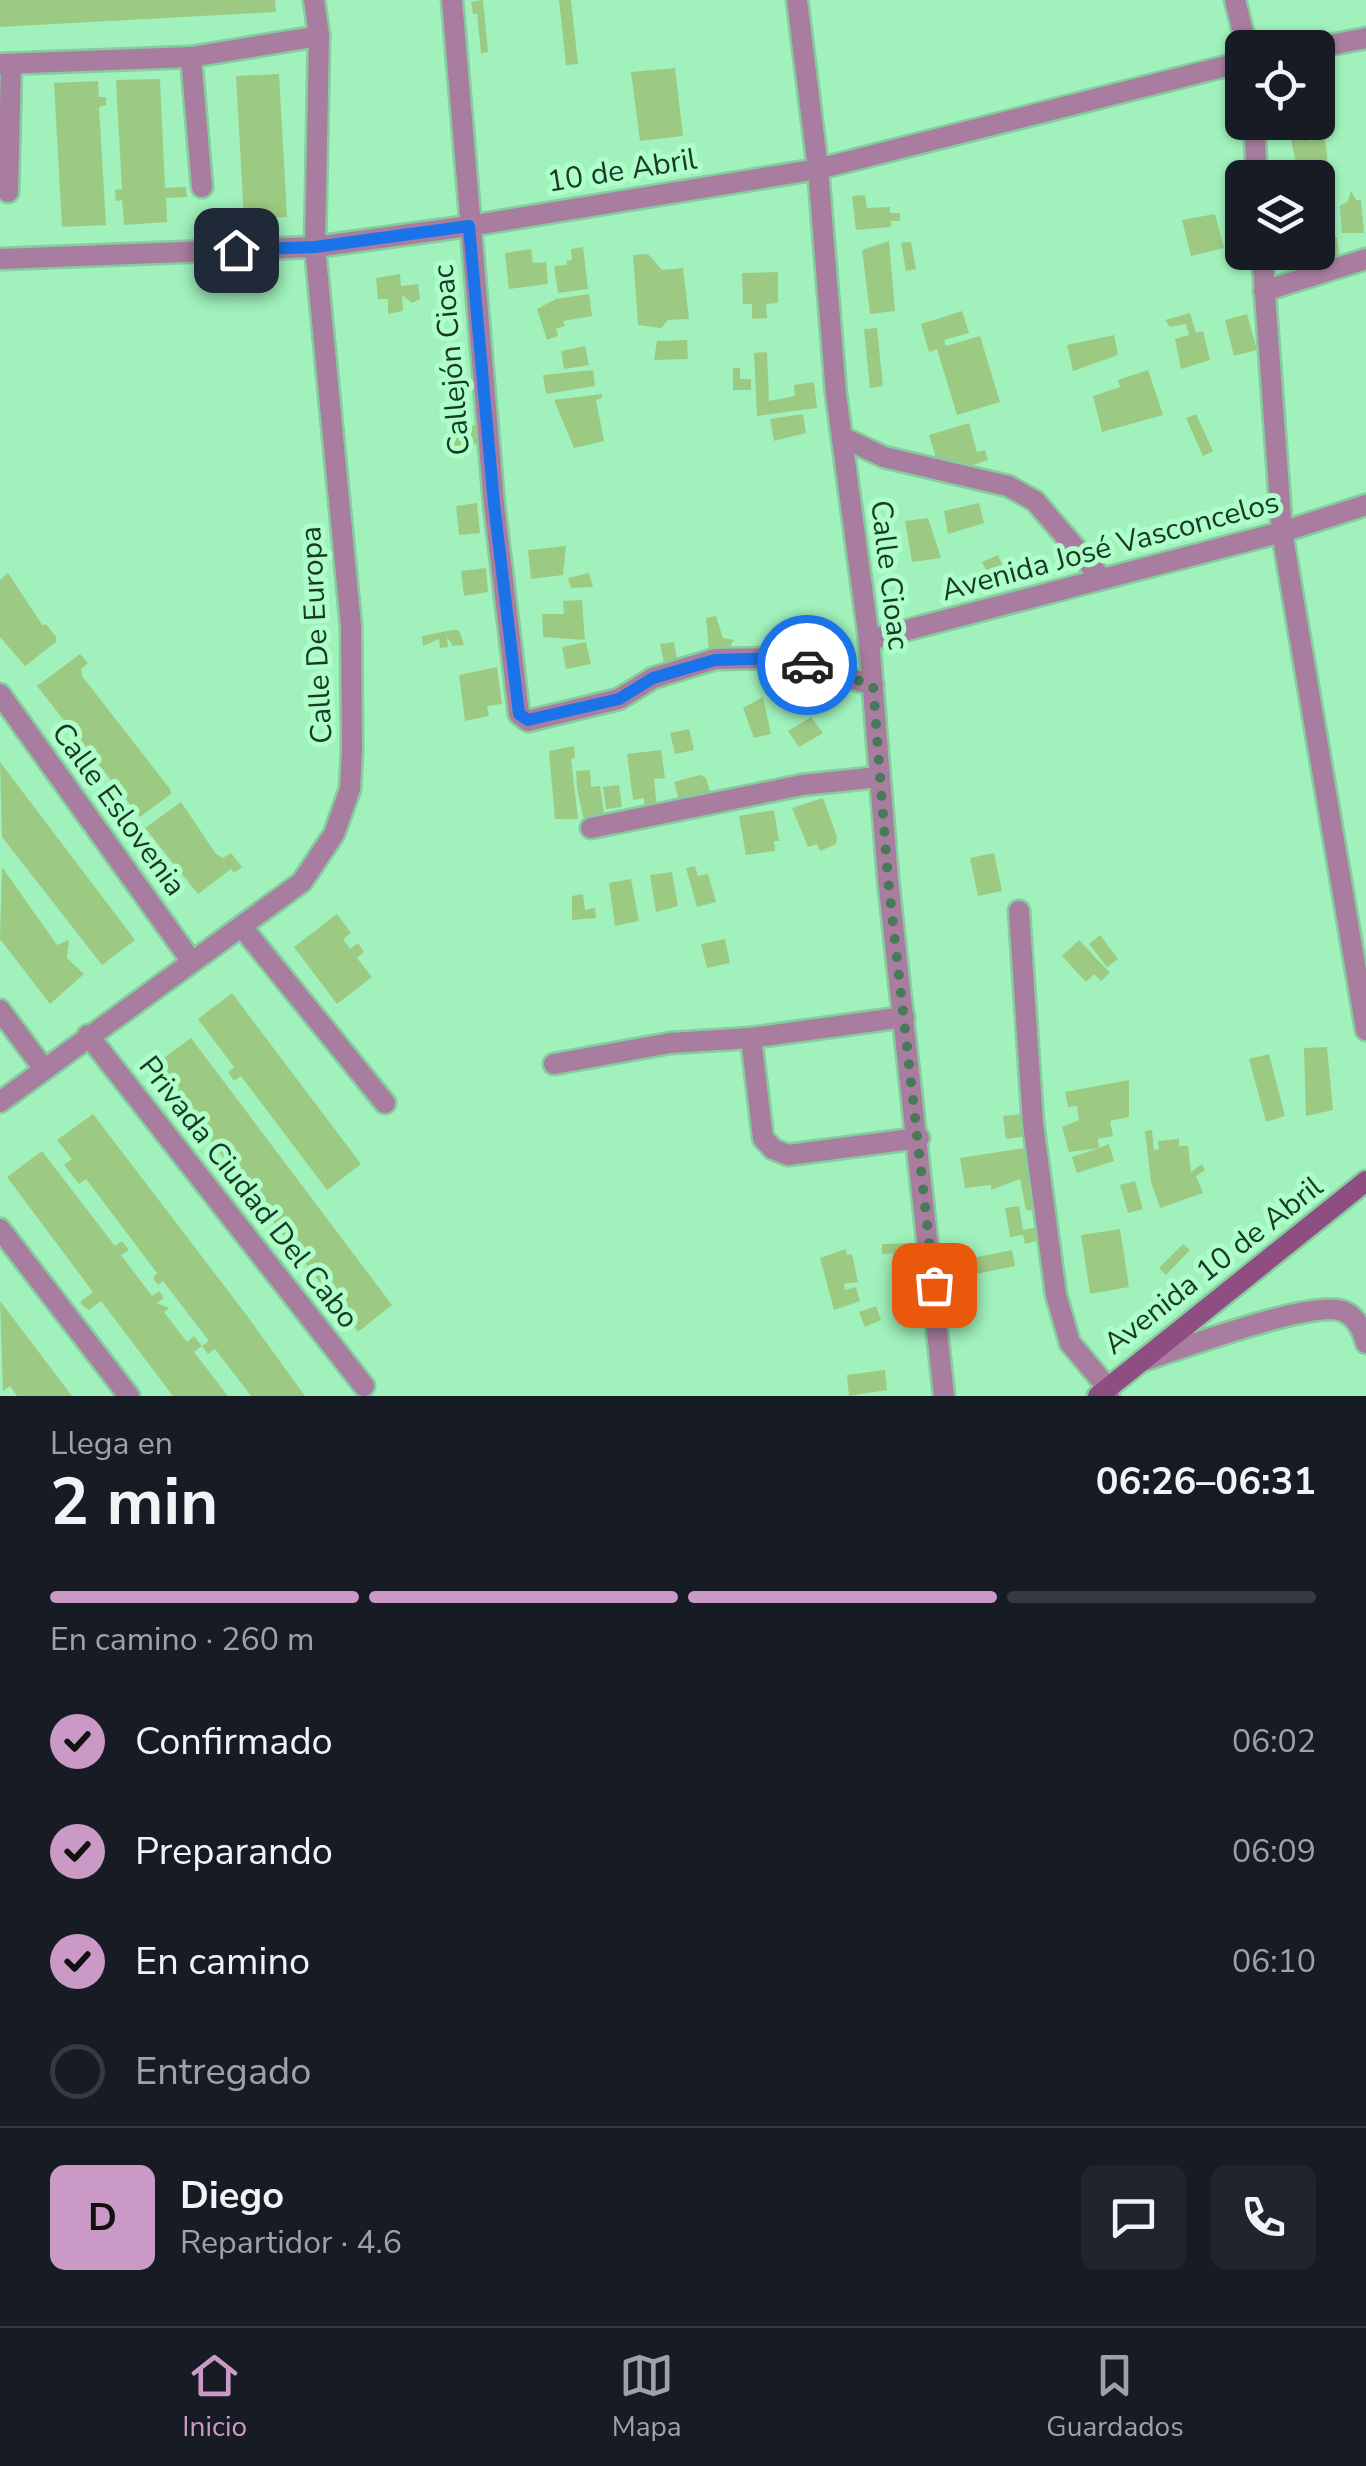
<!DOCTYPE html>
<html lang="es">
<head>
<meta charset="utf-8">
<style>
	:root { --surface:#171b24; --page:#20242c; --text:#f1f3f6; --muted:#9ea1a6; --line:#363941; --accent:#ca99c5 }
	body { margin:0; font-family:"Nunito Sans",sans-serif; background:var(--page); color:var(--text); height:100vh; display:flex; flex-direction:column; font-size:38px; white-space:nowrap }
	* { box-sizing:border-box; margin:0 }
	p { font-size:32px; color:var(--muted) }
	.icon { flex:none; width:55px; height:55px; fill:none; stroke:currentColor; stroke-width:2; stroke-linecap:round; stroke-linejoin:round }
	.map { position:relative; height:1396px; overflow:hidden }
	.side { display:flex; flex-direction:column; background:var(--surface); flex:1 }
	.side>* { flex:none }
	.buttons { position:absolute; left:1225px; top:30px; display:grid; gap:20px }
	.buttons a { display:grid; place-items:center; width:110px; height:110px; border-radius:15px; background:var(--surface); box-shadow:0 2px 8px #0004; font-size:50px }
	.pin { position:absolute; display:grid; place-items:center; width:85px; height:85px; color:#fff; margin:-42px; border-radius:20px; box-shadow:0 5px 15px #0006 }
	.courier { position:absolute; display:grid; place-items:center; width:100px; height:100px; margin:-50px; border:8px solid #1a73e8; border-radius:50%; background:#fff; color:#222; box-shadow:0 2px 12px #0007 }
	.overview em { font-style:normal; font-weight:700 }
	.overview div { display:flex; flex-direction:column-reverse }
	.overview { display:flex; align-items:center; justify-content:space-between; height:170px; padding:0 50px }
	h1 { font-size:65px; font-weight:700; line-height:75px }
	.bar { display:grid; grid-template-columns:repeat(4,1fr); gap:15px 10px; align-content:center; height:120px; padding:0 50px }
	.bar i { height:12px; border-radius:8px; background:var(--line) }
	.bar .selected { background:var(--accent) }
	.bar p { grid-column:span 4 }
	.line { display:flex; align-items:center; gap:25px; padding:0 50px; border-top:2px solid var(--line) }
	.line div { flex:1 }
	.round { display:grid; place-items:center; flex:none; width:105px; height:105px; border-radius:15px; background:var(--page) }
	ol { padding:0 50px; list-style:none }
	li { display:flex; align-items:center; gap:30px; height:110px }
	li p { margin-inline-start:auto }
	li .icon { padding:10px; border-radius:50%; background:var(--accent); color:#111; stroke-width:4 }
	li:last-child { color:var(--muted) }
	li i { width:55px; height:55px; border:5px solid var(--line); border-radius:50% }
	.tabs { display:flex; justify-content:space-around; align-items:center; height:140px; border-top:2px solid var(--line); background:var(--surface); font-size:28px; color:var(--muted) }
	.tabs a { display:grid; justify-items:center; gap:5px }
	.tabs .selected { color:var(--accent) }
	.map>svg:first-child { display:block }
	.building { fill:#9dca83 }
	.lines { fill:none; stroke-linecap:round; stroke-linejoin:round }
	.street-casing { stroke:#85cc9e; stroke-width:25 }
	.secondary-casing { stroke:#85cc9e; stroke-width:25 }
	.street { stroke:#a97d9f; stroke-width:20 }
	.secondary { stroke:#8e4e81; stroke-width:20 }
	.done { stroke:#48795a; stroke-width:10; stroke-dasharray:0 18 }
	.route { stroke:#1a73e8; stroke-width:12 }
	.labels { text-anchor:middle; stroke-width:10; stroke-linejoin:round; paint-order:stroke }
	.street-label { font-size:30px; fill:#183925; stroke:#adfec9 }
</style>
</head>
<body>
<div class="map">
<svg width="1366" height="1396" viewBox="0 0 1366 1396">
	<rect width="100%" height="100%" fill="#a0f1bc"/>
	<g class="building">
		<path d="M0,0H275L276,12L0,27Z"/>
		<path d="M483,0L488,52L481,53L477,14H473L471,2Z"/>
		<path d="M559,0H571L578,64L566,65Z"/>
		<path d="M675,68L683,136L640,141L631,72Z"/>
		<path d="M279,74L287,217L244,219L236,76Z"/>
		<path d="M160,79L165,188L186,187L187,197L166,198L167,222L124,225L122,200L116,201L115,190L122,189L116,80Z"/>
		<path d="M98,81L99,97H106V105L99,107L106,225L62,227L54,83Z"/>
		<path d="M1287,122H1312L1314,138L1308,141L1325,139L1328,165L1298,171Z"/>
		<path d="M1351,191L1356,200H1361L1364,233H1342L1340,206L1348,201Z"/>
		<path d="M865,195L867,208L890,207V213H900V221H891V227L856,230L852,196Z"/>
		<path d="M1215,214L1224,248L1191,256L1182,220Z"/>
		<path d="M1337,237L1339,255L1300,266L1298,252H1318V242Z"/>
		<path d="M889,241L895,311L870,314L862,250Z"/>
		<path d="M911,242L916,269L906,271L901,243Z"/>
		<path d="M583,247L588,289L558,293L554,266L567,265L566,261L572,260L571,249Z"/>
		<path d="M531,249L533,263L546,262L548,284L509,289L505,253Z"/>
		<path d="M648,254L662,270L683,268L689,319L668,320L661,328L638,325L633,255Z"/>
		<path d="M778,272V303L766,304L767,318L752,319V304H743L742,273Z"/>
		<path d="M400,274L401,286L418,284L420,299L412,303L402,295L403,311L388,314V299H378L376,278Z"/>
		<path d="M589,294L592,316L563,321L565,326L556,329L558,336L547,340L537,309L556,299Z"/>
		<path d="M962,311L969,333L944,340L946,346L980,336L1000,402L957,415L937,349L929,352L921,324Z"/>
		<path d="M1190,313L1196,333L1203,331L1210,360L1181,369L1175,339L1189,335L1186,324L1170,327L1165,320Z"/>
		<path d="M1247,314L1257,350L1234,356L1225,320Z"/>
		<path d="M877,328L883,386L870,388L864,329Z"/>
		<path d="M1114,335L1118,355L1073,371L1067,345Z"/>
		<path d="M687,340L688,359L654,360L657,341Z"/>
		<path d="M585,346L589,365L564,369L561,351Z"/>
		<path d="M767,352L769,401L795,396L794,385L814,382L817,408L757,416L754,353Z"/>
		<path d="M733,368H740V379H751V390H733Z"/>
		<path d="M593,370L595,386L546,394L543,375Z"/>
		<path d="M1148,370L1163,415L1102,432L1093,396L1120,387L1118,380Z"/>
		<path d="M602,394V398L596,400L604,441L574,448L554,400Z"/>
		<path d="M803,414L806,433L774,441L770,419Z"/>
		<path d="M1196,414L1213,451L1203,456L1186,418Z"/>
		<path d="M969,423L977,452L985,450L988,460L970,466L971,470L941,475L929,435Z"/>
		<path d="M476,425L478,444L454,447L451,428Z"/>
		<path d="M477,503L480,533L459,535L456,506Z"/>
		<path d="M979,503L984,523L948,534L944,511Z"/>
		<path d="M928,518L941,558L912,562L905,521Z"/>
		<path d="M566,546L563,575L531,579L528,550Z"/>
		<path d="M998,555L1006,575L992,581L994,588L982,590L980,582L990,580L982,562Z"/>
		<path d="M486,568L488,592L464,596L461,571Z"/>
		<path d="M8,573L43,626L46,624L56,637V642L25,666L0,637V580Z"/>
		<path d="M589,573L593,587L571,588L568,578Z"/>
		<path d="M582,600L585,640L543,637L542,614H564L563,601Z"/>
		<path d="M716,616L723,638L734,640L730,647L709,650L706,618Z"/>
		<path d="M452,630H459L464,645L453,646L447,637L448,647L440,648L439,639L423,646L422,636Z"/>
		<path d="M586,642L591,664L566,669L562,647Z"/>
		<path d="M674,642L677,660L664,663L660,644Z"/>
		<path d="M80,654L88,663L81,669L82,676L170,789L171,794L140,817L37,686Z"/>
		<path d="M497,667L502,704L487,706L489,716L465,721L459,675Z"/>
		<path d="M763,697L771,734L754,738L743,708Z"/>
		<path d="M811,717L823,733L799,747L788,731Z"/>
		<path d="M689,729L694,750L675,754L670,733Z"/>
		<path d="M574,746L575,758L571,759L578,819H555L549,751Z"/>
		<path d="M661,750L665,778L654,779L657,808L644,811V798L633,800L627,754Z"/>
		<path d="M0,762L135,940L102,965L2,837Z"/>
		<path d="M590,770L591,787L600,786L604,813L597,817H583L577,788L576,771Z"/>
		<path d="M700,775L706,778L711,795L679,801L674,782Z"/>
		<path d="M619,785L622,807L606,809L603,787Z"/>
		<path d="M823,798L837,837L836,844L820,851L817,844L808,847L792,808Z"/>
		<path d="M181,802L216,854L223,858L231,853L242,867L234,873L231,869L198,894L145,828Z"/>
		<path d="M774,810L779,841H774L775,851L746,855L739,816Z"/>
		<path d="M994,853L1002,891L978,896L970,858Z"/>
		<path d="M695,866L698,876L708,874L716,902L697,907L686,868Z"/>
		<path d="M2,867L57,945L69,940L67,958L84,974L50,1004L0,939Z"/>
		<path d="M672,872L678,906L656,912L650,875Z"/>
		<path d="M631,879L639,921L615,926L609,883Z"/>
		<path d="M583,894L585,910L595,908L596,918L572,920V896Z"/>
		<path d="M337,914L351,933L343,939L350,949L358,943L364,952L357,958L372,977L337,1004L294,947Z"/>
		<path d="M1100,935L1118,959L1107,967L1089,944Z"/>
		<path d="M725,939L730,963L707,968L701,944Z"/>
		<path d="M1079,940L1110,973L1101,981L1094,974L1086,982L1062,956Z"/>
		<path d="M232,993L361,1164L327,1190L241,1076L234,1081L228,1072L234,1067L198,1019Z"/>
		<path d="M191,1038L392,1305L358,1332L153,1066Z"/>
		<path d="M1327,1047L1333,1110L1306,1116L1304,1048Z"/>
		<path d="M1269,1054L1285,1116L1266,1122L1249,1059Z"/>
		<path d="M1129,1080V1117L1110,1121L1113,1136L1098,1139L1099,1148L1109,1144L1114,1161L1077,1173L1072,1157L1099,1148L1069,1152L1062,1127L1079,1120L1077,1106L1068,1107L1065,1092Z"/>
		<path d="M1028,1113L1031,1136L1006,1139L1003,1116Z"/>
		<path d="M93,1114L245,1313L305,1396H251L215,1349L208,1354L202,1346L194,1352L228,1396H173L101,1301L89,1310L83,1306L80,1302L93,1292L7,1177L42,1151L115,1246L122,1241L129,1250L121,1255L152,1296L159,1291L164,1298L157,1303L169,1308L164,1312L187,1342L194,1336L202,1346L209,1341L163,1281L158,1285L153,1278L157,1273L86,1179L79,1184L64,1165L72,1159L57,1140Z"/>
		<path d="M1152,1130L1154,1150L1159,1149L1158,1141L1179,1139V1146H1188L1191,1172L1202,1164L1205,1170L1196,1176L1203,1193L1160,1208L1151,1182L1145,1131Z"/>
		<path d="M1025,1148L1037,1211L1026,1210L1020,1179L991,1190V1185L965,1188L960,1158Z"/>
		<path d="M1135,1181L1143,1209L1128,1213L1120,1185Z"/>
		<path d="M1019,1206L1023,1230L1040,1226L1044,1239L1025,1244L1023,1235L1010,1237L1005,1208Z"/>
		<path d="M1120,1229L1129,1287L1090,1294L1081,1235Z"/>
		<path d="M913,1243V1253L882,1254V1244Z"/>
		<path d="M1183,1244L1190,1250L1166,1275L1159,1268Z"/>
		<path d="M846,1249L847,1255L852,1254L858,1282L844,1284L845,1290L856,1287L860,1301L834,1310L820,1258Z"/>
		<path d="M1012,1250L1015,1266L976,1274L973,1258Z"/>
		<path d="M0,1301L44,1359L72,1396H17L10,1386L3,1391Z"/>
		<path d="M876,1306L881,1320L865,1327L859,1312Z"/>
		<path d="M885,1370L887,1390L849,1396L847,1375Z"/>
	</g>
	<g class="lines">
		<g class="street-casing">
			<g id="street">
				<path d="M452,0L494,504L519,714L528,721L619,699L653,678L715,659L778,658L873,685"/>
				<path d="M797,0L818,169L836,394L869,640L888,879L944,1396"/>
				<path d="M1235,0L1247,48"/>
				<path d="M1315,48L1366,38"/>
				<path d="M191,57L202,187"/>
				<path d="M0,64L191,57L319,36"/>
				<path d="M1254,122L1257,178"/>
				<path d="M8,192L11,64"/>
				<path d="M1262,252L1282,532L1366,1030"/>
				<path d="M0,259L315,247L469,226L818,169L1242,62"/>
				<path d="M1264,291L1366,259"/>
				<path d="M842,437L884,457L1008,486L1035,501L1102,579"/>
				<path d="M869,640L1282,532L1366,505"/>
				<path d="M0,694L190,959"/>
				<path d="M591,828L802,785L879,777"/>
				<path d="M1019,911L1033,1124L1056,1295L1070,1343L1107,1387L1109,1396"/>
				<path d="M242,927L385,1103"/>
				<path d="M0,1010L44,1069"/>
				<path d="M88,1035L364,1386"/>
				<path d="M751,1038L763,1138L773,1149L788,1155L919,1138"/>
				<path d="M554,1064L670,1043L751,1038L904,1017"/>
				<path d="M0,1102L302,882L334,834L350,789L352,749L351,626L315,247L319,36L314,0"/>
				<path d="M0,1229L129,1396"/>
				<path d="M1142,1361C1178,1350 1317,1297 1345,1312C1357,1318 1363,1331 1366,1343"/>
			</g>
		</g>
		<g class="secondary-casing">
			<path id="secondary" d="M1098,1396L1366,1181"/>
		</g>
		<use href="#street" class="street"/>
		<use href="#secondary" class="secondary"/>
	</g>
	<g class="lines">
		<path class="done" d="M807,665L873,685L888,879L934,1285"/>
		<path class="route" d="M236,250L315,247L469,226L494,504L519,714L528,720L619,699L653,678L715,660L778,658L807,665"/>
	</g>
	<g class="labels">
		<g class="street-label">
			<text transform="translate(622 170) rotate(-9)" y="10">10 de Abril</text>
			<text transform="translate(451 360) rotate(-95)" y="10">Callejón Cioac</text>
			<text transform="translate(1110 546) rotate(-15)" y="10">Avenida José Vasconcelos</text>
			<text transform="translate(890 575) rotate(83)" y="10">Calle Cioac</text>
			<text transform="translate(316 635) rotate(-93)" y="10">Calle De Europa</text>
			<text transform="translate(119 809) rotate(54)" y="10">Calle Eslovenia</text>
			<text transform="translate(249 1192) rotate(52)" y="10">Privada Ciudad Del Cabo</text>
			<text transform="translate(1213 1265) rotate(-38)" y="10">Avenida 10 de Abril</text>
		</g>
	</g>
</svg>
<div class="buttons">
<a><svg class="icon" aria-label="locate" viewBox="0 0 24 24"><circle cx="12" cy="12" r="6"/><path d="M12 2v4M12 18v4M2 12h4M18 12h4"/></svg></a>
<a><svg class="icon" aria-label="layers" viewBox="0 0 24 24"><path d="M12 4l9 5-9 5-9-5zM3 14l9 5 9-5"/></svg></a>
</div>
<div class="pin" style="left:934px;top:1285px;background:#ea580c"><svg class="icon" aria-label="bag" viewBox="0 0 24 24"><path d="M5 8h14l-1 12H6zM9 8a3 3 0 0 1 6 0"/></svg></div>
<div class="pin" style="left:236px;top:250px;background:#1f2937"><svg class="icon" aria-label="home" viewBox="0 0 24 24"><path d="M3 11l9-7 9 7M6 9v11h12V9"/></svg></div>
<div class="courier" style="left:807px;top:665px"><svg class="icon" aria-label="car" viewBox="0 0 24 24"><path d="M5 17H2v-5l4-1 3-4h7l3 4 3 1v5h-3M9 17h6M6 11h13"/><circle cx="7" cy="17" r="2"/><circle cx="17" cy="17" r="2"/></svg></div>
</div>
<section class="side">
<div class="overview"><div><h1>2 min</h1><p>Llega en</p></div><em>06:26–06:31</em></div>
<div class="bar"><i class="selected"></i><i class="selected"></i><i class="selected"></i><i></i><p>En camino · 260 m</p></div>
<ol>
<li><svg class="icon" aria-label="check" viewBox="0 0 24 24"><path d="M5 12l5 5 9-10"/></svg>Confirmado<p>06:02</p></li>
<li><svg class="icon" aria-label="check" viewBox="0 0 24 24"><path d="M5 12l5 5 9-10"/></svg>Preparando<p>06:09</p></li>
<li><svg class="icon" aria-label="check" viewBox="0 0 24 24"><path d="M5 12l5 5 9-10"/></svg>En camino<p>06:10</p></li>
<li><i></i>Entregado</li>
</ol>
<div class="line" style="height:180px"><b class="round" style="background:var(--accent);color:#111">D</b><div><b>Diego</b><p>Repartidor · 4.6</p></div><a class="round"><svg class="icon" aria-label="chat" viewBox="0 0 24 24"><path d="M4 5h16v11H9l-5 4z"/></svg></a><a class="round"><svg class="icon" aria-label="phone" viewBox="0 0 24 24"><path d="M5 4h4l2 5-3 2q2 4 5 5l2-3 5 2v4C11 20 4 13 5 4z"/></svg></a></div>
</section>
<nav class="tabs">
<a class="selected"><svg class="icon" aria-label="home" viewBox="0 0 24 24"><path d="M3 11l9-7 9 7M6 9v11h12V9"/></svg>Inicio</a>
<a><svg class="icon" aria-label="map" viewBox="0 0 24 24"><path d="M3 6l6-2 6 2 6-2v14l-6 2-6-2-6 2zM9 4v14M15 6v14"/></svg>Mapa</a>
<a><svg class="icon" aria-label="saved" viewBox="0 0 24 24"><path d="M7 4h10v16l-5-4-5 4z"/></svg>Guardados</a>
</nav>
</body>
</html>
